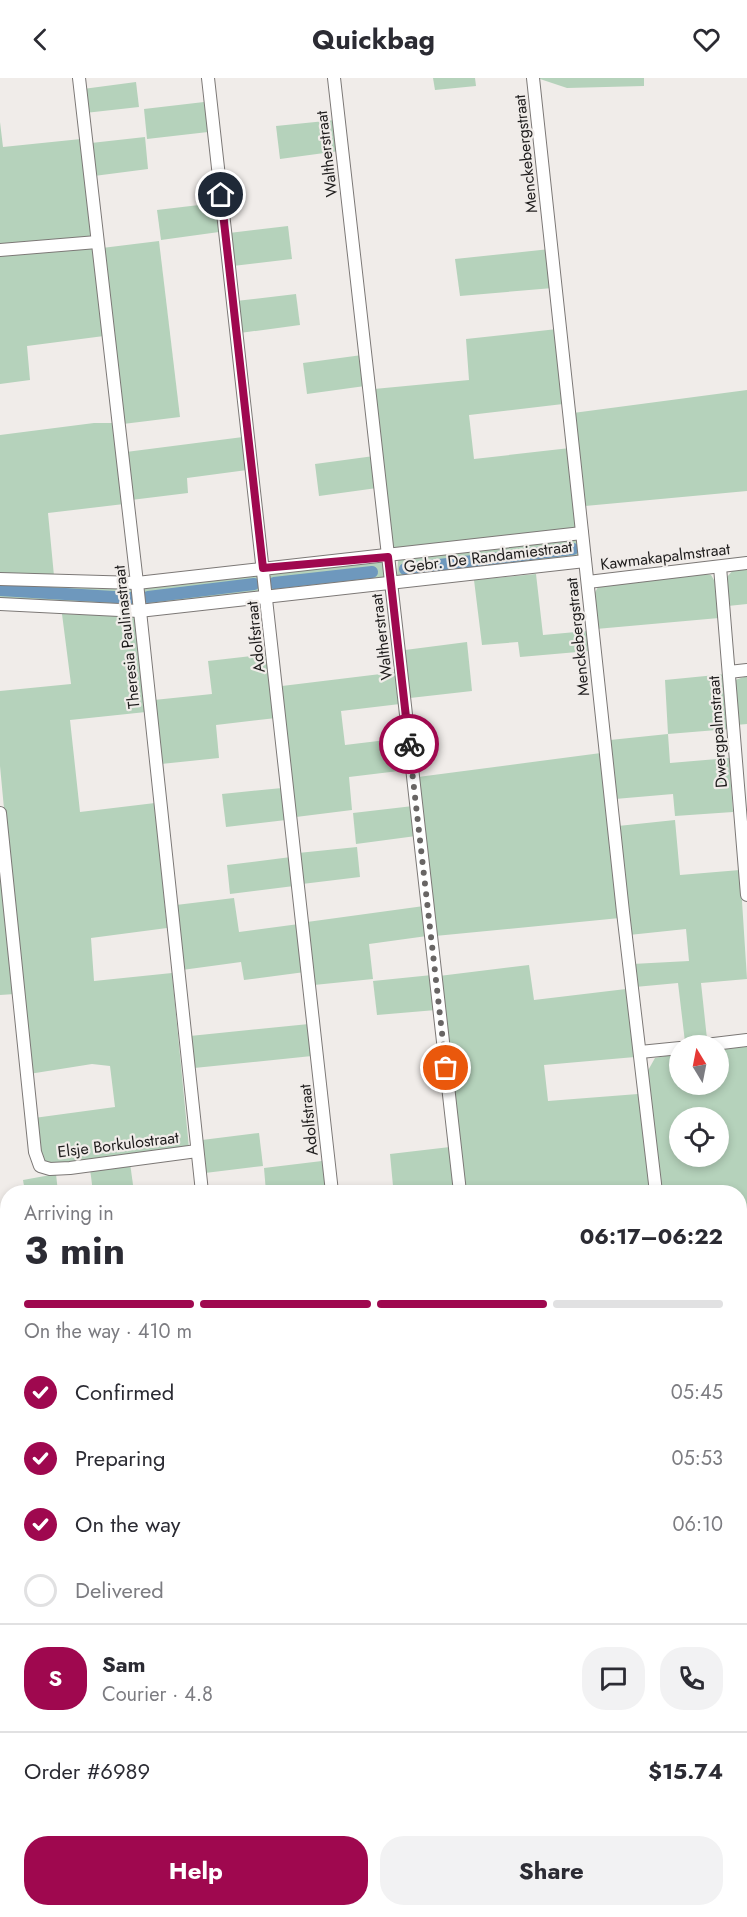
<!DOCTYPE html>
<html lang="en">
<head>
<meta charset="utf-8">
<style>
	:root { --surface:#fff; --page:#f2f2f3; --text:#2b2b33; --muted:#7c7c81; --line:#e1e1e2; --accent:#9f084f }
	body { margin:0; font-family:Jost,sans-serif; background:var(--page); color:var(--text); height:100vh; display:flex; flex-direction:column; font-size:22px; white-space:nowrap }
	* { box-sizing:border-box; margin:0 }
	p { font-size:20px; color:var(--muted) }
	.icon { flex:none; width:33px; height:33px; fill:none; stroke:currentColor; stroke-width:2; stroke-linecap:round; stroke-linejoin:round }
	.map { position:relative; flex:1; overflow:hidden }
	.drawer { position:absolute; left:0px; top:1107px; width:747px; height:732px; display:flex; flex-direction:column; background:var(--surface); border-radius:24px 24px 0 0; box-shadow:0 3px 9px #0003 }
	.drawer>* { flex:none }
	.needle { width:39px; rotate:350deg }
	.controls { position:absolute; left:669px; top:957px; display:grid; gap:12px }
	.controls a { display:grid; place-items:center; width:60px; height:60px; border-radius:50%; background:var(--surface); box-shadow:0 3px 9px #0003; font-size:30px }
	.pin { position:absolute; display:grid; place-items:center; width:51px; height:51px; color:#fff; margin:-26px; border:3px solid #fff; border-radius:50%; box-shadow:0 2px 6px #0007 }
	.courier { position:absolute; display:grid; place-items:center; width:60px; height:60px; margin:-30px; border:4px solid #9f084f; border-radius:50%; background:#fff; color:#222; box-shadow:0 2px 8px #0007 }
	.summary em { font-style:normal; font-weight:700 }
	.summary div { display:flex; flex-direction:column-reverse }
	.summary { display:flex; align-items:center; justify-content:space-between; height:102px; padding:0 24px }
	h1 { font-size:39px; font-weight:700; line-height:45px }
	.bar { display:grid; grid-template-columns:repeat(4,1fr); gap:9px 6px; align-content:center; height:72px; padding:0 24px }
	.bar i { height:8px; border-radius:4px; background:var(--line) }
	.bar .current { background:var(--accent) }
	.bar p { grid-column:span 4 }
	.line { display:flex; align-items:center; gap:15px; padding:0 24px; border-top:2px solid var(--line) }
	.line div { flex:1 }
	.round { display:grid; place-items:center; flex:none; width:63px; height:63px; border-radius:24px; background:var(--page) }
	ol { padding:0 24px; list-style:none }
	li { display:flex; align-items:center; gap:18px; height:66px }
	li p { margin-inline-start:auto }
	li .icon { padding:6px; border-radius:50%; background:var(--accent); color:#fff; stroke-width:4 }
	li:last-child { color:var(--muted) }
	li i { width:33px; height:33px; border:3px solid var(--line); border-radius:50% }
	.cta { display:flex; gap:12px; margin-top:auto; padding:12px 24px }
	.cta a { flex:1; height:69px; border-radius:24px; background:var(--accent); color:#fff; font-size:24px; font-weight:700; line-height:69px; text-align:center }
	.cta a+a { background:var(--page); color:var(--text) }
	header { display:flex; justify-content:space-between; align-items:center; height:78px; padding:0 24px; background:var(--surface); font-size:27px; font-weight:700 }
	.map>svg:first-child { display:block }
	.green { fill:#b5d2bb; fill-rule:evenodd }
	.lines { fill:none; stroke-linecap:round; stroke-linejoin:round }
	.canal { stroke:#6e98bd; stroke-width:12 }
	.minor-casing { stroke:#7c7876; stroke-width:14 }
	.minor { stroke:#fff; stroke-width:12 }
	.done { stroke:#686564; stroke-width:6; stroke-dasharray:0 10.8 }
	.route { stroke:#9f084f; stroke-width:8 }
	.labels { text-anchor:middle; stroke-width:4.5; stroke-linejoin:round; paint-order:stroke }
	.street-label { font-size:16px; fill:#1e1c1c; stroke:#f0ece9 }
</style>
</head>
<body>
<header><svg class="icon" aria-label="back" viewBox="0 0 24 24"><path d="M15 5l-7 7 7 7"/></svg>Quickbag<svg class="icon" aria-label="heart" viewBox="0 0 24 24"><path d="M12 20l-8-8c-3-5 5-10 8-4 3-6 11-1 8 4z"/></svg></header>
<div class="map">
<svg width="747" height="1839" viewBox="0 0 747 1839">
	<rect width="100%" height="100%" fill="#f0ece9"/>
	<g class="green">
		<path d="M433,0H475L476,8L435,12Z"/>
		<path d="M537,0H644V8L567,10Z"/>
		<path d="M136,4L139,29L85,35L83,11Z"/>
		<path d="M204,24L208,54L147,61L144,31Z"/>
		<path d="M335,42L339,73L280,81L276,48Z"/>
		<path d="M0,44L3,69L81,61L92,160L0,169Z"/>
		<path d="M145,59L148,91L94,98L91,65Z"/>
		<path d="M216,125L219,154L161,162L157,132Z"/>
		<path d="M288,148L292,181L233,188L229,155Z"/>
		<path d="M159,163L180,339L123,346L102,170Z"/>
		<path d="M91,169L95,174L104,258L27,268L30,302L0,306V176Z"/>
		<path d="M550,171L553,210L460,218L455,181Z"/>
		<path d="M296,216L300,247L240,255L236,223Z"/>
		<path d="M557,251L563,326L469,337L474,381L570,370L577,447L573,452L394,471L390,467L374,311L469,302L466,261Z"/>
		<path d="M362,277L365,308L307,316L303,285Z"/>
		<path d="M747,312V413L585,428L573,335Z"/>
		<path d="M94,345H113L124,426L48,435L54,498L0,496V357Z"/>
		<path d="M243,359L247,392L187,400L188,415L131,422L126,374Z"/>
		<path d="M374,378L377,410L319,418L315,386Z"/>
		<path d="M577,461L580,475L575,480L402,501L397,498L398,483L403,480Z"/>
		<path d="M381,484L385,486L386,499L382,502L277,514L271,512L269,499L274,494Z"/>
		<path d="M747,489V526L728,528L727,499L734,491Z"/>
		<path d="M536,496L543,557L587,553L589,573L520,579L518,564L482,567L474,502Z"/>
		<path d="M704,496L711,497L717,507L719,540L596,551L593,518L598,509Z"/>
		<path d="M258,497L261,513L257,517L147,526L143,522L145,509Z"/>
		<path d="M0,506L134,512V530L0,523Z"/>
		<path d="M62,536L136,538L146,634L70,642L80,734L155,725L167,850L91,860L94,903L172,895L189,1070L64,1087L41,1084L34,1040L115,1029L110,988L92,986L29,996L0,688V613L71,606Z"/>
		<path d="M467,564L472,613L410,620L405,572Z"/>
		<path d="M268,576L276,640L216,647L219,680L161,686L154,622L212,616L208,583Z"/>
		<path d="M397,594L400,626L341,633L345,667L403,660L407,692L349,699L352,732L296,739L282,608Z"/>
		<path d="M726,596L729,651L668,656L670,685L729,680L733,734L675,738L673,716L615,721L610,662L668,656L665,602Z"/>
		<path d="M747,598V646L736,647L735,602Z"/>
		<path d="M601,675L620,840L435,858L418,699Z"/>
		<path d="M282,710L286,742L226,749L222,716Z"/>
		<path d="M413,728L416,758L356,766L353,735Z"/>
		<path d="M675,742L680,797L740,792L747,901L701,905L707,961L685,964L678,905L635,909L632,886L689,883L686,851L629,857L618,748Z"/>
		<path d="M357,769L360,799L302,806L298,775Z"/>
		<path d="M0,771L15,916L0,917Z"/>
		<path d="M291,779L294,808L230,816L227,787Z"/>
		<path d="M234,820L239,854L299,846L305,894L244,902L241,884L182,892L176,827Z"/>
		<path d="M424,828L427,858L369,866L373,901L314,907L307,844Z"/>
		<path d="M529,887L534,922L626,911L635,979L544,987L548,1023L638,1016L651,1114H464L439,898Z"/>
		<path d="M432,897L436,932L377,937L373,903Z"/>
		<path d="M309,946L312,978L194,990L190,958Z"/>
		<path d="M747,968V1151L740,1152V1114H661L646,996L655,980L679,975L680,1006H718L719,971ZM680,1040H718V1078H680Z"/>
		<path d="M259,1055L263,1088L205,1095L202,1062Z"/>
		<path d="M450,1069L455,1114H337L393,1108L390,1076Z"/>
		<path d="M322,1083L326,1114H266L264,1090Z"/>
		<path d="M130,1085L134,1114H93L90,1091Z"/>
		<path d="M56,1096L58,1114H25L23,1102Z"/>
		<rect x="740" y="1188" width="7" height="31"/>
		<path d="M747,1290V1427L740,1428V1291Z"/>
		<path d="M7,1425V1493L0,1494V1426Z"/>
		<rect x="740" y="1473" width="7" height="104"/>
		<path d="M747,1730V1797L740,1798V1731Z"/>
		<path d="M350,1832H609L610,1839H316Z"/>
		<path d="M620,1832H678L679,1839H621Z"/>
	</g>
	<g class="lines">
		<g class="canal">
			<path d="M405,491L573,471"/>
			<path d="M274,505L372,494"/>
			<path d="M0,512L130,520"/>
			<path d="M148,519L254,506"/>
		</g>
		<g class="minor-casing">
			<g id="minor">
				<path d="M79,0L137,505L202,1114"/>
				<path d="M208,0L332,1114"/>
				<path d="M334,0L460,1114"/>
				<path d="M533,0L623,834L656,1114"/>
				<path d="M0,172L97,164"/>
				<path d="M720,489L747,817"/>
				<path d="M0,501L137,505L582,455"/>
				<path d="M588,504L747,485"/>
				<path d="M0,526L139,533L585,483"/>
				<path d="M729,594L747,592"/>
				<path d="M0,735L35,1074L40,1088L50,1091L70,1090L197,1073"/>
				<path d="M697,968L747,962"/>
				<path d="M640,974L680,970"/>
				<path d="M0,1273L3,1299"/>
				<path d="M740,1469L747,1468"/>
				<path d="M740,1585L747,1584"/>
				<path d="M0,1608L8,1606"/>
				<path d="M614,1832L615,1839"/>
				<path d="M735,1832L736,1839"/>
			</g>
		</g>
		<use href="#minor" class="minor"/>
	</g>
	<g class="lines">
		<path class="done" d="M409,666L446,990"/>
		<path class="route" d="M221,117L263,490L388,479L409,666"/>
	</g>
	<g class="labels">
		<g class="street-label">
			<text transform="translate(326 76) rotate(-97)" y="6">Waltherstraat</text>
			<text transform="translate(525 76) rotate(-96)" y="6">Menckebergstraat</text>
			<text transform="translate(488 478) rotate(-7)" y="6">Gebr. De Randamiestraat</text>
			<text transform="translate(665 478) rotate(-7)" y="6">Kawmakapalmstraat</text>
			<text transform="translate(126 559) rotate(-96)" y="6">Theresia Paulinastraat</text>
			<text transform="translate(255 559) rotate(-96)" y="6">Adolfstraat</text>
			<text transform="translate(381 559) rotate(-97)" y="6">Waltherstraat</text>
			<text transform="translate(577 559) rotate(-96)" y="6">Menckebergstraat</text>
			<text transform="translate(717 654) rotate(-94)" y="6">Dwergpalmstraat</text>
			<text transform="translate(308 1042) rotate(-96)" y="6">Adolfstraat</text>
			<text transform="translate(118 1066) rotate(-7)" y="6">Elsje Borkulostraat</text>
		</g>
	</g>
</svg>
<div class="controls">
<a><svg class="needle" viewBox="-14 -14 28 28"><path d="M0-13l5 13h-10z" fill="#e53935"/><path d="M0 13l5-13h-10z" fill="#7c7c81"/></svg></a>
<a><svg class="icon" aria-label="locate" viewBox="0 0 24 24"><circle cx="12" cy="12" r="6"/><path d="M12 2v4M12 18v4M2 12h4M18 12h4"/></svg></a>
</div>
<div class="pin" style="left:446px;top:990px;background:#ea580c"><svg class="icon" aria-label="bag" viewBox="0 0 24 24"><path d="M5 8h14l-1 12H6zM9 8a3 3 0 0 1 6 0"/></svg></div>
<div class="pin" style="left:221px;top:117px;background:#1f2937"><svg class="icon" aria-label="home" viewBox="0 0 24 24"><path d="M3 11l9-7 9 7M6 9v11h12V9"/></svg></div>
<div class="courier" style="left:409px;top:666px"><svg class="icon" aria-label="bike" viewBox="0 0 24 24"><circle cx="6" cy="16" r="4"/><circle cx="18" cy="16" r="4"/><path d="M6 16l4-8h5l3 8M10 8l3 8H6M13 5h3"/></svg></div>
<section class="drawer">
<div class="summary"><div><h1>3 min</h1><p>Arriving in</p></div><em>06:17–06:22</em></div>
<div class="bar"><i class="current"></i><i class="current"></i><i class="current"></i><i></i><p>On the way · 410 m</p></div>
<ol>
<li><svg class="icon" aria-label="check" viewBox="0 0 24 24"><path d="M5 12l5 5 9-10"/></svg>Confirmed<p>05:45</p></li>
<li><svg class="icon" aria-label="check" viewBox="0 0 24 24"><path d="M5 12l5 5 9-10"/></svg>Preparing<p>05:53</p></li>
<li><svg class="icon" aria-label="check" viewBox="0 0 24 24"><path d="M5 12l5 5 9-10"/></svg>On the way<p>06:10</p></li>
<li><i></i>Delivered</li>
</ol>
<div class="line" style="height:108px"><b class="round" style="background:var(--accent);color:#fff">S</b><div><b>Sam</b><p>Courier · 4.8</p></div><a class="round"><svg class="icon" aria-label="chat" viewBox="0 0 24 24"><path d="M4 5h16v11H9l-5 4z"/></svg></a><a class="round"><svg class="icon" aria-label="phone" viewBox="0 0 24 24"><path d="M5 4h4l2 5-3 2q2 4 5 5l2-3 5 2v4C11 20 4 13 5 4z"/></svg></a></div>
<div class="line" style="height:78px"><div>Order #6989</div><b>$15.74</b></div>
<div class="cta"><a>Help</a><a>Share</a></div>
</section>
</div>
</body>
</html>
